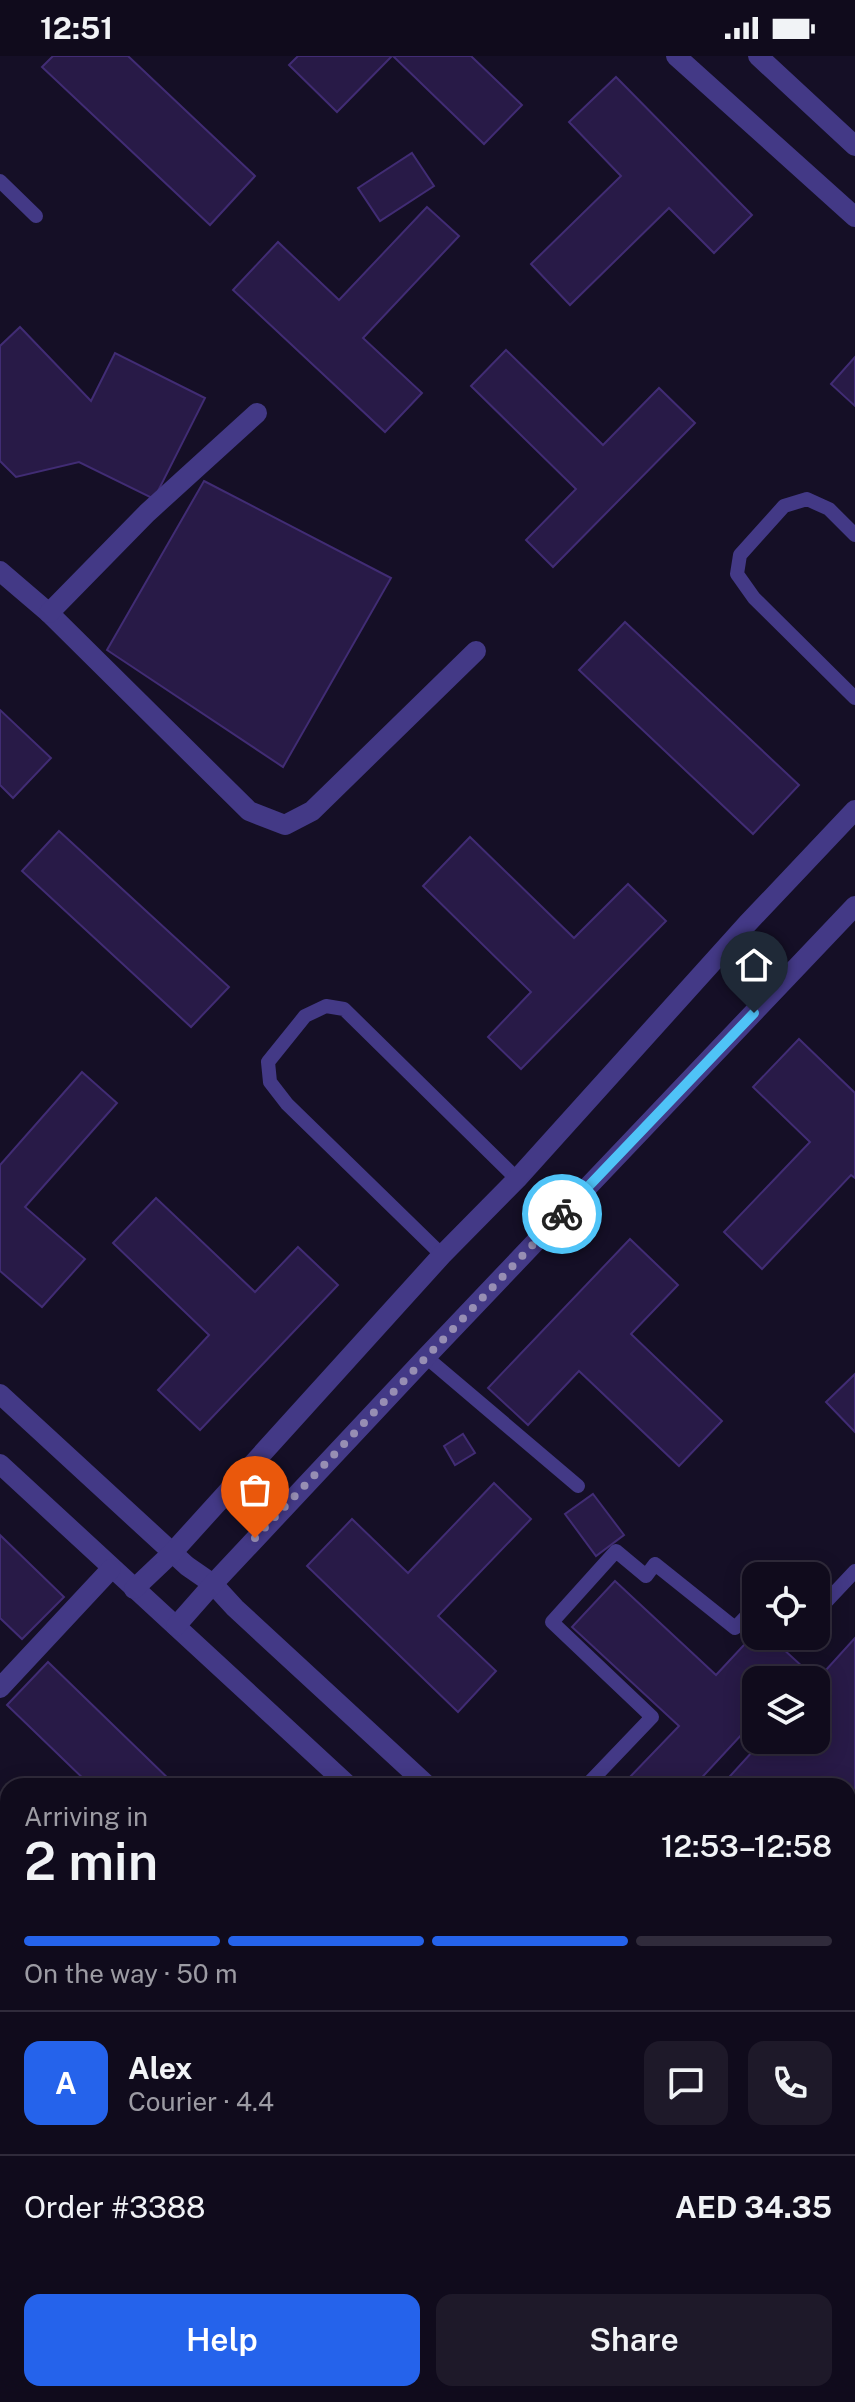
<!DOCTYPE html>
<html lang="en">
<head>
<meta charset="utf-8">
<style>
	:root { --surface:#100b1c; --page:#1e1929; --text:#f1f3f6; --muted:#9c9ba3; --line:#302b3b; --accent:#2563eb }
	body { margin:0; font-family:"Public Sans",sans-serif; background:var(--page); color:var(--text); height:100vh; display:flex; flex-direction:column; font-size:30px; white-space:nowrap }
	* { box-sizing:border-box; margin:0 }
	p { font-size:26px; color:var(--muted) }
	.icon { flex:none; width:44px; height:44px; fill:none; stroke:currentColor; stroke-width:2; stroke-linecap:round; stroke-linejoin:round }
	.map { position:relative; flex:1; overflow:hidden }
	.drawer { position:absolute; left:0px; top:1722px; width:856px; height:624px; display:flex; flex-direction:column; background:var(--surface); border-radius:24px 24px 0 0; box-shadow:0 4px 20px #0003,0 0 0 2px var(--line) }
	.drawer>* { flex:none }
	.controls { position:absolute; left:742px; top:1506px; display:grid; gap:16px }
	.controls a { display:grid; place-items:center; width:88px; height:88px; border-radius:16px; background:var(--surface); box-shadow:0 4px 20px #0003,0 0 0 2px var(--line); font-size:40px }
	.pin { position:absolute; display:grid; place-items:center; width:68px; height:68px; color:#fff; margin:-82px -34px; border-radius:50% 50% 50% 0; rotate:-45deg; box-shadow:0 0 8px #0007 }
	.pin .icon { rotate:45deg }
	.courier { position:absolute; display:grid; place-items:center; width:80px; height:80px; margin:-40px; border:6px solid #4fc3f7; border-radius:50%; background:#fff; color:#222; box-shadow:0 2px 10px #0007 }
	.head em { font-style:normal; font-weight:600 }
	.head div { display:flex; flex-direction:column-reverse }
	.head { display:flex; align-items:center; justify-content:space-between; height:136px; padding:0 24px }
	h1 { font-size:52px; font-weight:600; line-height:60px }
	.bar { display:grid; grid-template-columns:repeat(4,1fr); gap:12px 8px; align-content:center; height:96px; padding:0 24px }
	.bar i { height:10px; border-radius:6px; background:var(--line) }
	.bar .on { background:var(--accent) }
	.bar p { grid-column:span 4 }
	.line { display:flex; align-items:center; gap:20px; padding:0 24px; border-top:2px solid var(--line) }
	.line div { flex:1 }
	.round { display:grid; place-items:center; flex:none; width:84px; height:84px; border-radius:16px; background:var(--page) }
	.action { display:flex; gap:16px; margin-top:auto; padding:16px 24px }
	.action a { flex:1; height:92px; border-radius:16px; background:var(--accent); color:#fff; font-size:32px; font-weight:600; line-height:92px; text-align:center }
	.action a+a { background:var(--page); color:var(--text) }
	.status { display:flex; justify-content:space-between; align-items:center; height:56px; padding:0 40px; background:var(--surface); direction:ltr }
	.status svg { height:22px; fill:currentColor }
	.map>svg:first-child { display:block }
	.building { fill:#281a47; stroke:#412c74; stroke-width:2 }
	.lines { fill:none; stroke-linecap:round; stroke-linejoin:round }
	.service { stroke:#433986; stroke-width:14 }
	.minor { stroke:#433986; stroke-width:20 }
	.done { stroke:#978eb3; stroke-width:8; stroke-dasharray:0 14.4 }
	.route { stroke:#4fc3f7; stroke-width:10 }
</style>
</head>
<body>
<div class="status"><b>12:51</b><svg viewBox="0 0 49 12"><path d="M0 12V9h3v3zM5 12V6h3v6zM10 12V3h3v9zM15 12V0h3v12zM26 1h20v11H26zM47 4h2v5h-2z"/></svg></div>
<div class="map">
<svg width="855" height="2346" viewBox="0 0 855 2346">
	<rect width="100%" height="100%" fill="#150f26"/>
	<g class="building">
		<path d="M53,0H128L255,120L210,169L42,11Z"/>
		<path d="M298,0H392L337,56L289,9Z"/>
		<path d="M393,0H471L522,49L484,88Z"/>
		<path d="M616,21L752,159L714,197L669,152L570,249L531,208L621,120L569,66Z"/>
		<path d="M412,97L434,130L380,165L358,132Z"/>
		<path d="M427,151L459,180L363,282L422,337L385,376L233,234L278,186L339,244Z"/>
		<path d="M20,271L91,345L115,297L205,342L154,443L79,406L16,421L0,405V290Z"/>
		<path d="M506,294L603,389L659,332L695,367L553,511L526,484L576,433L471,330Z"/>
		<path d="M855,301V350L831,328Z"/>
		<path d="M204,425L391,522L283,711L107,594Z"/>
		<path d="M625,566L799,729L753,778L579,614Z"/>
		<path d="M0,654L51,702L13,742L0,729Z"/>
		<path d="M59,775L229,931L191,971L22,815Z"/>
		<path d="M470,781L574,882L628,828L666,865L521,1013L488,981L531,936L423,830Z"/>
		<path d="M799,983L855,1037V1122L851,1119L762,1213L724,1176L810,1086L753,1031Z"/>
		<path d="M82,1016L117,1047L25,1151L85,1203L42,1251L0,1215V1109Z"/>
		<path d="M156,1142L255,1236L298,1191L338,1229L200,1374L158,1334L209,1279L113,1187Z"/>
		<path d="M630,1183L678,1229L631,1278L722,1365L679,1410L579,1315L528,1369L488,1332Z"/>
		<path d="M855,1318V1376L826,1346Z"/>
		<path d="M463,1378L475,1397L455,1409L444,1390Z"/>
		<path d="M494,1427L531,1463L438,1560L496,1615L458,1656L307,1510L352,1463L408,1517Z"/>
		<path d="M593,1438L624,1479L596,1500L565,1458Z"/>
		<path d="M0,1479L64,1541L22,1583L0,1562Z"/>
		<path d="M615,1525L716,1619L756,1576V1580H769L804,1612L793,1624H756V1663L694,1730H638L629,1722L679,1670L572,1571Z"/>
		<path d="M855,1582V1852L848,1860V1730H721L763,1684H816V1625Z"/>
		<path d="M48,1606L176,1730H91L7,1649Z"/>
		<path d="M0,1819L8,1827V1832L0,1841Z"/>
		<path d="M0,2037L8,2045V2127L0,2119Z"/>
		<path d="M344,2338H587L579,2346H337Z"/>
	</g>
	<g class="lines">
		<g class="service">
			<path d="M0,125L36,160"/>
			<path d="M855,479L829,453L807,443L784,450L740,499L737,518L754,542L855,642"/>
			<path d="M442,1199L287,1048L270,1026L268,1006L305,960L326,950L344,953L517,1123"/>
			<path d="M426,1301L578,1430"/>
			<path d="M784,1520L790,1514L796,1520"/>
			<path d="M816,1540L824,1548L855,1515"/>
			<path d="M586,1730L652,1661L552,1566L616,1495L646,1520L655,1508L735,1572L756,1550"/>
			<path d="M206,2346L213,2338"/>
		</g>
		<g class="minor">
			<path d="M676,0L855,161"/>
			<path d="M758,0L855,90"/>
			<path d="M0,515L49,557L249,755L285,769L312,755L476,595"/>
			<path d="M49,557L147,457L257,357"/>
			<path d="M0,1338L187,1510L213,1528L235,1552L428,1730"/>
			<path d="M0,1408L349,1730"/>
			<path d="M134,1533L172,1497L442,1199L517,1123L747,868L855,754"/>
			<path d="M176,1570L213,1528L426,1301L855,850"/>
			<path d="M0,1632L111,1513"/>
			<path d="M848,1946L855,1939"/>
			<path d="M848,2133L855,2128"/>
			<path d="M0,2176L8,2184"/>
			<path d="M685,2346L688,2338"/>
		</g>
	</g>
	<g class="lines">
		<path class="done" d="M255,1482L562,1158"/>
		<path class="route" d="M562,1158L754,957"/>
	</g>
</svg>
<div class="controls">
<a><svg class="icon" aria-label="locate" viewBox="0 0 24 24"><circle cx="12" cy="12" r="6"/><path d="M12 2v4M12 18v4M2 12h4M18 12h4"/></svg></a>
<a><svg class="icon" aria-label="layers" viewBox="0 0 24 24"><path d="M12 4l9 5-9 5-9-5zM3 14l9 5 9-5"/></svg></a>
</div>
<div class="pin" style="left:255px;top:1482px;background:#ea580c"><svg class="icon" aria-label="bag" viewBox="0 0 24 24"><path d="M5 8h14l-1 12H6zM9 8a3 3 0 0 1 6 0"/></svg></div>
<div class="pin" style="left:754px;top:957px;background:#1f2937"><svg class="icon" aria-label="home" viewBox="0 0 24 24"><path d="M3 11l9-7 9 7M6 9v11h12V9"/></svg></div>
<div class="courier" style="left:562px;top:1158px"><svg class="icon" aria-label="bike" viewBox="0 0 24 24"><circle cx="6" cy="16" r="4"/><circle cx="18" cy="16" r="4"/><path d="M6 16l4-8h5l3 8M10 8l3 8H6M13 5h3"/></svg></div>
<section class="drawer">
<div class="head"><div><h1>2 min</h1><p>Arriving in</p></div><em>12:53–12:58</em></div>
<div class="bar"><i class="on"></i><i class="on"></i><i class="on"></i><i></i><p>On the way · 50 m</p></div>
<div class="line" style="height:144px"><b class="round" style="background:var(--accent);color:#fff">A</b><div><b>Alex</b><p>Courier · 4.4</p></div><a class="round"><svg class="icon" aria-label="chat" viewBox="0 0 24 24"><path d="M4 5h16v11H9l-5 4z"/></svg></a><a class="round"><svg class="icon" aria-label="phone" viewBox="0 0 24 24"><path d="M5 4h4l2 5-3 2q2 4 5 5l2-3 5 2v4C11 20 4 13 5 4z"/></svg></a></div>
<div class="line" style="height:104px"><div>Order #3388</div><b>AED 34.35</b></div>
<div class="action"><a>Help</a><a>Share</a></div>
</section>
</div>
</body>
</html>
